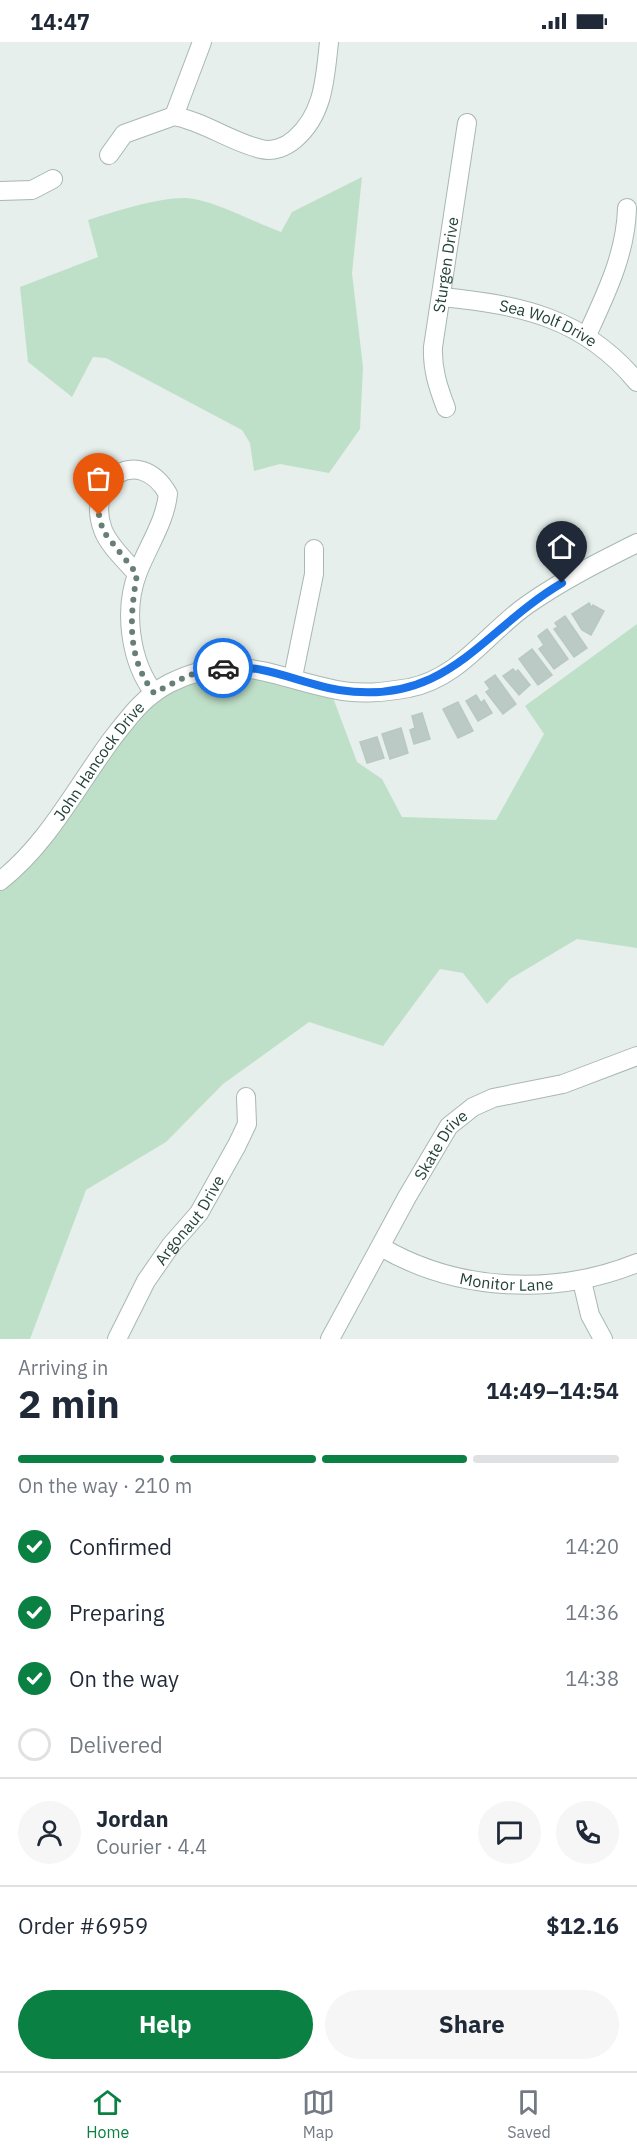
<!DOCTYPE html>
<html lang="en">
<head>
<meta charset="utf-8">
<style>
	:root { --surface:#fff; --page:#f6f6f7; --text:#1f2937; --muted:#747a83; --line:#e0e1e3; --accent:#0b8043 }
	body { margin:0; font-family:"IBM Plex Sans",sans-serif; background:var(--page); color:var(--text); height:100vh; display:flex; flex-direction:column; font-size:22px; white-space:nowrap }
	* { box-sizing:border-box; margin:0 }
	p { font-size:20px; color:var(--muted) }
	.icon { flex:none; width:33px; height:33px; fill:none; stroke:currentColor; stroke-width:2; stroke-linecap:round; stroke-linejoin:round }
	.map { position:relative; height:1297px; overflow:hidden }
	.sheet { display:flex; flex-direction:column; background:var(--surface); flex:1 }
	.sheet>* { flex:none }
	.pin { position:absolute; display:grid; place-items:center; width:51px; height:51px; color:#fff; margin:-62px -26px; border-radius:50% 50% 50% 0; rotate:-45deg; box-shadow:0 0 6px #0007 }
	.pin .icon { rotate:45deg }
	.courier { position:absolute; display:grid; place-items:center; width:60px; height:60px; margin:-30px; border:4px solid #1a73e8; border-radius:50%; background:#fff; color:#222; box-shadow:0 2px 8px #0007 }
	.summary em { font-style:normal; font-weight:700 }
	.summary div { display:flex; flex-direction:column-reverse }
	.summary { display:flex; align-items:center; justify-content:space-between; height:102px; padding:0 18px }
	h1 { font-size:39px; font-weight:700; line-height:45px }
	.bar { display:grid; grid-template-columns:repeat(4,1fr); gap:9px 6px; align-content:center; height:72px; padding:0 18px }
	.bar i { height:8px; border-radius:4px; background:var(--line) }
	.bar .selected { background:var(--accent) }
	.bar p { grid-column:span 4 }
	.line { display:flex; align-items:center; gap:15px; padding:0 18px; border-top:2px solid var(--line) }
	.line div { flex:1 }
	.round { display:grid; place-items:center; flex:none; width:63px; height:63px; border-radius:32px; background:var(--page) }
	ol { padding:0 18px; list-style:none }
	li { display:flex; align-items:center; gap:18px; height:66px }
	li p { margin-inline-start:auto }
	li .icon { padding:6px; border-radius:50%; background:var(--accent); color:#fff; stroke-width:4 }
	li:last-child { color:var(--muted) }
	li i { width:33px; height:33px; border:3px solid var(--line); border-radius:50% }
	.primary-button { display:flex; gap:12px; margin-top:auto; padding:12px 18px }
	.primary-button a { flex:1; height:69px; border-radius:36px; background:var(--accent); color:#fff; font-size:24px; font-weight:700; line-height:69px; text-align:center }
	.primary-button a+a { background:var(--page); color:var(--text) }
	.status { display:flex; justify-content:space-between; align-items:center; height:42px; padding:0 30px; background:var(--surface); direction:ltr }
	.status svg { height:16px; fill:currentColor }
	.tab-bar { display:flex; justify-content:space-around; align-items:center; height:84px; border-top:2px solid var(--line); background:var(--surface); font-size:16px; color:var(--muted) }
	.tab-bar a { display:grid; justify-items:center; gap:3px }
	.tab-bar .selected { color:var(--accent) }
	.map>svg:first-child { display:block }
	.green { fill:#bfe0c8 }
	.building { fill:#bbcac4; stroke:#b8c9c2; stroke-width:1.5 }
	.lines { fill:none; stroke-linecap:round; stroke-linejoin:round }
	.minor-casing { stroke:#a8b8b2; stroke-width:20 }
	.minor { stroke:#fff; stroke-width:18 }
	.done { stroke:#687f78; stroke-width:6; stroke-dasharray:0 10.8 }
	.route { stroke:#1a73e8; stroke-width:8 }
	.labels { text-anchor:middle; stroke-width:4.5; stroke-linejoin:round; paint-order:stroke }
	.street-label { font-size:16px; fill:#24423a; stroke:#f7fbf9 }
</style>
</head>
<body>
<div class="status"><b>14:47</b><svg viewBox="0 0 49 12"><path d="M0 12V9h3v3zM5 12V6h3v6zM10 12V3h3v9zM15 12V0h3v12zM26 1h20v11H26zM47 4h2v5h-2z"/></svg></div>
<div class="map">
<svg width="637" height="1297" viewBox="0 0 637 1297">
	<rect width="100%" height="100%" fill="#e6efeb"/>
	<g class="green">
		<path d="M362,135L352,231L363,325L360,387L329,431L280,422L254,429L250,401L242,388L106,316L93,315L72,355L28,320L20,245L98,215L88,178C113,170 157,156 184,156C213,157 253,180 281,190L292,170Z"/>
		<path d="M637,582V906L577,897L510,937L487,962L463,931L440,927L383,1004L309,980L223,1042L166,1100L86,1148L30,1297H0V848L143,669L158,656L192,639L231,632L332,653L357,720L382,737L402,775L496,778L544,692L525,664Z"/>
	</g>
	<g class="building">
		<path d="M589,561L592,566L593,563L604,569L591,593L582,588L572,572Z"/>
		<path d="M565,574L587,606L574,615L554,587L558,585L555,581Z"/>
		<path d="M547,587L568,617L554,627L539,607L544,603L538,594Z"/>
		<path d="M532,607L552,633L538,643L519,617Z"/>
		<path d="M513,627L515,630L518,628L530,643L519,653L503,634Z"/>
		<path d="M495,633L516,662L503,672L486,650L490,647L485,640Z"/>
		<path d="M476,653L481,661L484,658L492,671L478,679L466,659Z"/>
		<path d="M458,660L473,689L458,696L443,667Z"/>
		<path d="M422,671L430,697L414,702L410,688L415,686L412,674Z"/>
		<path d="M401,686L408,711L390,717L382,692Z"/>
		<path d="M377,695L384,716L367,721L360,700Z"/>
	</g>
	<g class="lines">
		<g class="minor-casing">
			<g id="minor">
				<path d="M174,74L202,0"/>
				<path d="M109,113L124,92L174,74C205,80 231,100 261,107C273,110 286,105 295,97C324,72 325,36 329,0"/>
				<path d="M0,149L32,148L53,137"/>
				<path id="s1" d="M442,255C522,263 584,276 637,340"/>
				<path d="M587,293C606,252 626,211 627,166"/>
				<path id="s2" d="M446,366C438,345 432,327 433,305L467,81"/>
				<path d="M137,532C126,519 109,504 103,488C84,438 139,401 168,452C165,480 148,504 138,530C123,568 130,619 154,651"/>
				<path d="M293,635L314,532V507"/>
				<path id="s3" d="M0,839C47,803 77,744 112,697C129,675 144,654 170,641C237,608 273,636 337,648C361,653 385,650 409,646C460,636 487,591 527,563C561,539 599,520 637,501"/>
				<path id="s4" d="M381,1205C458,1250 555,1254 637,1221"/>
				<path d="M582,1239L590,1273L603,1297"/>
				<path id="s5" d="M117,1297L146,1239L171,1203L199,1171L237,1103L247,1082L246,1055"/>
				<path id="s6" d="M330,1297L407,1155L449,1084L473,1065L493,1056L563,1042L637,1014"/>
			</g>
		</g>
		<use href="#minor" class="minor"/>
	</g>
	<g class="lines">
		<path class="done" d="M99,473L103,489L137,532C130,574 126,615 154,651L189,633L223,626"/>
		<path class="route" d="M223,626C265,621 300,642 339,648C448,665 482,588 562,541"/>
	</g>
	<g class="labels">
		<g class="street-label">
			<text dy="6" stroke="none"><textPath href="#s2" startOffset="146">Sturgen Drive</textPath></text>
			<text dy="6" stroke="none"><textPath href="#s1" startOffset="110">Sea Wolf Drive</textPath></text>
			<text dy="6" stroke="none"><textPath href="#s3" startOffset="156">John Hancock Drive</textPath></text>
			<text dy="6" stroke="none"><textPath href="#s6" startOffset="224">Skate Drive</textPath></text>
			<text dy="6" stroke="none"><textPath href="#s5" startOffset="140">Argonaut Drive</textPath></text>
			<text dy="6" stroke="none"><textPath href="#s4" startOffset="132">Monitor Lane</textPath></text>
		</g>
	</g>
</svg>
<div class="pin" style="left:99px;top:473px;background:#ea580c"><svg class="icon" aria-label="bag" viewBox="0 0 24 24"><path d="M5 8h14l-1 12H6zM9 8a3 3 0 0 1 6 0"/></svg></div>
<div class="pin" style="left:562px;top:541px;background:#1f2937"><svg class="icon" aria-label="home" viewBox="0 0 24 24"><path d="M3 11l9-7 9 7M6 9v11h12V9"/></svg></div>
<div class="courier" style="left:223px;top:626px"><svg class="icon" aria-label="car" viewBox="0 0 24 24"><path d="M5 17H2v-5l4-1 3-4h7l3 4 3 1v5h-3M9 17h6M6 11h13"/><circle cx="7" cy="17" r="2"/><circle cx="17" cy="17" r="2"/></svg></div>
</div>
<section class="sheet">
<div class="summary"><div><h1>2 min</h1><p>Arriving in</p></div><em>14:49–14:54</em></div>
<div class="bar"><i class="selected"></i><i class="selected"></i><i class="selected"></i><i></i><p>On the way · 210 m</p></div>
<ol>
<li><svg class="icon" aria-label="check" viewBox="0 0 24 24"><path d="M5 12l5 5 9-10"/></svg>Confirmed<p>14:20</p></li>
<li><svg class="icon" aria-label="check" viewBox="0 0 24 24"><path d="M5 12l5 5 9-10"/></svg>Preparing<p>14:36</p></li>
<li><svg class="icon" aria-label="check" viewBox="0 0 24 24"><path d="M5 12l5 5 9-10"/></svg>On the way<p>14:38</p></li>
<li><i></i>Delivered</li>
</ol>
<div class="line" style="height:108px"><a class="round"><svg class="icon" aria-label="person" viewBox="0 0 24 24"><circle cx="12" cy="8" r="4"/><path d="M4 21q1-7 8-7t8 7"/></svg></a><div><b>Jordan</b><p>Courier · 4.4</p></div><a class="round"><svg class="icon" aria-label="chat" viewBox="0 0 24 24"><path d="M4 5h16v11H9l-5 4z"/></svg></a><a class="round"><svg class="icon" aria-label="phone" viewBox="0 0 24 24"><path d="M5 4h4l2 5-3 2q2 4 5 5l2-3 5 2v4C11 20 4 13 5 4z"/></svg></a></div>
<div class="line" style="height:78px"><div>Order #6959</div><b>$12.16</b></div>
<div class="primary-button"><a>Help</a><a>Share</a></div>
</section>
<nav class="tab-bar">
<a class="selected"><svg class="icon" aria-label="home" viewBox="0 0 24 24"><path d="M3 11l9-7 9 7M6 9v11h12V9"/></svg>Home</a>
<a><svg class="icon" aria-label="map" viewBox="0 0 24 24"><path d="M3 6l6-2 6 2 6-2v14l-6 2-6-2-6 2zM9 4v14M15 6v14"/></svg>Map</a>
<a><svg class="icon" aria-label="saved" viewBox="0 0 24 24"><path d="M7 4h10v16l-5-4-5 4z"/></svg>Saved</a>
</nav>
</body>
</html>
